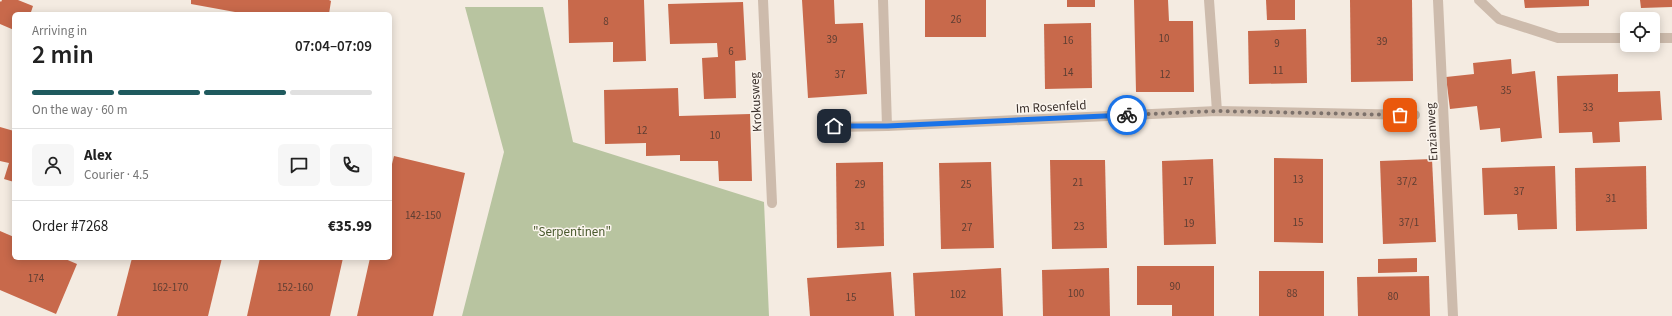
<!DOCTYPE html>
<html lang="en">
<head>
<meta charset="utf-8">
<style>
	:root { --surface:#fff; --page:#f6f6f6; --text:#222; --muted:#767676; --line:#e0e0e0; --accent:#1f5a5e }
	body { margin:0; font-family:"Source Sans 3",sans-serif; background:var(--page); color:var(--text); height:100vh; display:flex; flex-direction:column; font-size:15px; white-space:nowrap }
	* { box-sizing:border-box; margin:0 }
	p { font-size:13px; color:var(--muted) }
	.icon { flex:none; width:22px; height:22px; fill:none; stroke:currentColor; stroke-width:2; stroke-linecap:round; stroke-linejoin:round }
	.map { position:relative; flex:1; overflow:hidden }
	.sheet { position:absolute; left:12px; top:12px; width:380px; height:248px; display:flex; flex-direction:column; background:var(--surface); border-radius:6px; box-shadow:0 2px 10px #0003 }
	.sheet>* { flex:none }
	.buttons { position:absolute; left:1620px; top:12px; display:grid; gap:8px }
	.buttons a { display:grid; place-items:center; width:40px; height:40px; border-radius:6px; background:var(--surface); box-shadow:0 2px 10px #0003; font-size:20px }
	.pin { position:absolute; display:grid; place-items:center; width:34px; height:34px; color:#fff; margin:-17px; border-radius:8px; box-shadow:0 2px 6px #0006 }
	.courier { position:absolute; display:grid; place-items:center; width:40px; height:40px; margin:-20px; border:3px solid #1a73e8; border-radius:50%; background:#fff; color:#222; box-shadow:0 1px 5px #0007 }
	.summary em { font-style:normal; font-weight:600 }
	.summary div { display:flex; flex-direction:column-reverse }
	.summary { display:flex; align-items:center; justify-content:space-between; height:68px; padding:0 20px }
	h1 { font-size:26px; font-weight:600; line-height:30px }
	.bar { display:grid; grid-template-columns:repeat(4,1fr); gap:6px 4px; align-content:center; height:48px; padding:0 20px }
	.bar i { height:5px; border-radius:3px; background:var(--line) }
	.bar .active { background:var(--accent) }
	.bar p { grid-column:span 4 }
	.line { display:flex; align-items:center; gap:10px; padding:0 20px; border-top:1px solid var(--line) }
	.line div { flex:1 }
	.round { display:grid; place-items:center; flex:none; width:42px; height:42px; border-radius:6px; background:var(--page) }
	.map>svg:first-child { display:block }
	.green { fill:#b8c4a0 }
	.building { fill:#c8694b }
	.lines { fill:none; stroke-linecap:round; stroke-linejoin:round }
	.minor { stroke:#cdbbac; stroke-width:10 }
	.done { stroke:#7c716b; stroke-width:4; stroke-dasharray:0 7.2 }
	.route { stroke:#1a73e8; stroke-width:5 }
	.labels { text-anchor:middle; stroke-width:3; stroke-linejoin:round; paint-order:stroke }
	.number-label { font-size:11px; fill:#5e3e33 }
	.street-label { font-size:13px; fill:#3b302b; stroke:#fbf5ee }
	.park-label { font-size:13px; fill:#4a5a2e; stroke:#fbf5ee }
</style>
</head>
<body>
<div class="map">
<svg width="1672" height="316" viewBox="0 0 1672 316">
	<rect width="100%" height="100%" fill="#f4ebe1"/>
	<path class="green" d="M465,7H543L573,142L764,202L769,316H462L504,152Z"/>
	<g class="building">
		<path d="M2,0H18L33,6L31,12L36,14H14V30L0,24V1L1,2Z"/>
		<path d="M191,0H329L331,1L329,14H246L191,4Z"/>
		<path d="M568,0H644L646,61L613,62V42L569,43Z"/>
		<path d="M802,0H834L835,24L863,23L867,94L808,98Z"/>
		<rect x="925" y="0" width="61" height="37"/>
		<rect x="1067" y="0" width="28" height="7"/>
		<path d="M1134,0H1168L1169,21H1193L1194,92H1136Z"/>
		<path d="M1266,0H1295V20H1267Z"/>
		<path d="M1350,0H1412L1413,81L1351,82Z"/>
		<path d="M1524,0H1589V6L1525,8Z"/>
		<path d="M1640,0H1672V7L1641,8Z"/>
		<path d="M743,2L746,60L735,61L736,98L704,99L702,58L718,57L717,43L670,44L668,4Z"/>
		<path d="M1091,23L1092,88L1045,89L1044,24Z"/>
		<path d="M1306,29L1307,83L1249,84L1248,31Z"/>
		<path d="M1511,59L1512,74L1535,71L1542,138L1501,142L1500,128L1480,130L1477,106L1450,109L1446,77L1474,74L1473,63Z"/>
		<path d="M1618,74V92L1660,91L1662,120L1619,122L1620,142L1593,143L1592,132L1559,133L1557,76Z"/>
		<path d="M678,88L679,116L750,114L752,181H719L718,161H680V155L646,156V143L605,144L604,90Z"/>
		<path d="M0,127L14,131V182L4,179L9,163L0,161Z"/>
		<path d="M394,156L465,173L433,316H357L370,258H390V172Z"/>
		<path d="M1274,158L1323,159V243L1274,242Z"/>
		<path d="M1213,159L1216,244L1164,245L1162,161Z"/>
		<path d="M1432,159L1436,242L1383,244L1380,161Z"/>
		<path d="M1050,160H1105L1107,248L1052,249Z"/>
		<path d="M883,162L884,246L837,248L836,163Z"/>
		<path d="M991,162L994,248L941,249L939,163Z"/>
		<path d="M1555,166L1557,229L1518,230L1517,214L1484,215L1482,168Z"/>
		<path d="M1646,166L1647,229L1576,231L1575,168Z"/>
		<path d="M0,231L14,237V258H63L77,264L56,314L0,290Z"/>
		<path d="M132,258H222L208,316H117Z"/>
		<path d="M260,258H343L330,316H247Z"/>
		<path d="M1417,258V272L1378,273V259Z"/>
		<path d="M1137,266H1214V316H1172V305H1137Z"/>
		<path d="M1001,268L1003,316H915L913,273Z"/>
		<path d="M1109,268L1110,316H1043L1042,270Z"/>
		<rect x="1259" y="271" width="65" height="45"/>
		<path d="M891,272L894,316H810L807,278Z"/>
		<path d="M1429,276L1430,316H1358L1357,277Z"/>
	</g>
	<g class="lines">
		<g class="minor">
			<path d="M763,0L772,203"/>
			<path d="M883,0L887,126"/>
			<path d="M1209,0L1217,111"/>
			<path d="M1438,0L1453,316"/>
			<path d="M1479,0L1499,19L1558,38H1627"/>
			<path d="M1653,38H1672"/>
			<path d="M834,127L887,126L1217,111L1415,115"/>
		</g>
	</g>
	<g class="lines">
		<path class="done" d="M1127,115L1217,111L1400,115"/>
		<path class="route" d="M834,126H887L1127,115"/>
	</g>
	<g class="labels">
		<g class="number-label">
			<text x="956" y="23">26</text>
			<text x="606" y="25">8</text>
			<text x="1164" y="42">10</text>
			<text x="832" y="43">39</text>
			<text x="1068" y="44">16</text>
			<text x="1382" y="45">39</text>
			<text x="1277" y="47">9</text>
			<text x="731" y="55">6</text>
			<text x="1278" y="74">11</text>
			<text x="1068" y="76">14</text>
			<text x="840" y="78">37</text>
			<text x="1165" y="78">12</text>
			<text x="1506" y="94">35</text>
			<text x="1588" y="111">33</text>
			<text x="642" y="134">12</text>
			<text x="715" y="139">10</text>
			<text x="1298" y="183">13</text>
			<text x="1188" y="185">17</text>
			<text x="1407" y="185">37/2</text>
			<text x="1078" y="186">21</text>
			<text x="860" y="188">29</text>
			<text x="966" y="188">25</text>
			<text x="1519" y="195">37</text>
			<text x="1611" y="202">31</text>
			<text x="423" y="219">142-150</text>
			<text x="1298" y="226">15</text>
			<text x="1409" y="226">37/1</text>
			<text x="1189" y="227">19</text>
			<text x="860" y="230">31</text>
			<text x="1079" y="230">23</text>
			<text x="967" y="231">27</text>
			<text x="36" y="282">174</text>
			<text x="1175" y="290">90</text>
			<text x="170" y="291">162-170</text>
			<text x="295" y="291">152-160</text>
			<text x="1076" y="297">100</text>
			<text x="1292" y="297">88</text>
			<text x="958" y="298">102</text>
			<text x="1393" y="300">80</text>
			<text x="851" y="301">15</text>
		</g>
		<g class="street-label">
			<text transform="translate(755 102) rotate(-93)" y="5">Krokusweg</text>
			<text transform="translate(1051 106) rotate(-3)" y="5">Im Rosenfeld</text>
			<text transform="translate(1431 132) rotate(-93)" y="5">Enzianweg</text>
		</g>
		<g class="park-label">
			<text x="572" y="236">"Serpentinen"</text>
		</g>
	</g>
</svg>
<div class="buttons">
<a><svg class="icon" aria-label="locate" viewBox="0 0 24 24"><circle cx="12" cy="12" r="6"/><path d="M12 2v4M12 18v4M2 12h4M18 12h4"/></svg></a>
</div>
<div class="pin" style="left:1400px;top:115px;background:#ea580c"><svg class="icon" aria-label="bag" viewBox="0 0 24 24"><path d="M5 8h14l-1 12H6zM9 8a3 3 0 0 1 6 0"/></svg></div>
<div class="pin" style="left:834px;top:126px;background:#1f2937"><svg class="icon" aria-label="home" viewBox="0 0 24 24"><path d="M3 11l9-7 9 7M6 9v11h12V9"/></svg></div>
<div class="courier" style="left:1127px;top:115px"><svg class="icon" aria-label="bike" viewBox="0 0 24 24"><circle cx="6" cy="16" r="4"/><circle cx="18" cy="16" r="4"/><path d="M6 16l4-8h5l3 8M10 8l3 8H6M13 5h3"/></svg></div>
<section class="sheet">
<div class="summary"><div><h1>2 min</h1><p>Arriving in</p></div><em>07:04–07:09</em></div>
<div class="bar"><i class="active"></i><i class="active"></i><i class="active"></i><i></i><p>On the way · 60 m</p></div>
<div class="line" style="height:72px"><a class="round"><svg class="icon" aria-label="person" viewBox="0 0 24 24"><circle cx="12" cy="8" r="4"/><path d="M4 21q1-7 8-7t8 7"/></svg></a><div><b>Alex</b><p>Courier · 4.5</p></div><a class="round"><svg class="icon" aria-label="chat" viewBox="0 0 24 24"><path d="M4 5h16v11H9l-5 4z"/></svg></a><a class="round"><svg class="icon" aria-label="phone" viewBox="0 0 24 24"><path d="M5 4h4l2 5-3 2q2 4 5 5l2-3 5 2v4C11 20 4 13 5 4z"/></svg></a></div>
<div class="line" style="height:52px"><div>Order #7268</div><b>€35.99</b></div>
</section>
</div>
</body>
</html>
